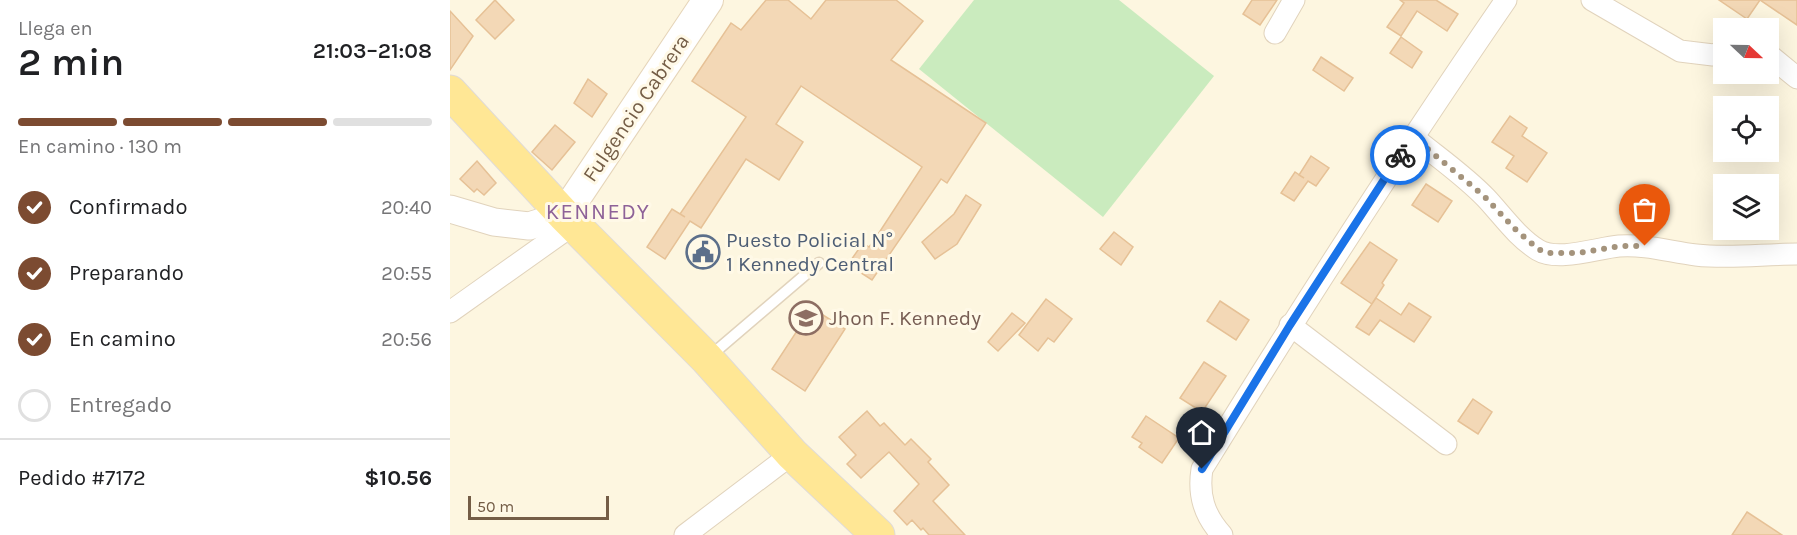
<!DOCTYPE html>
<html lang="es">
<head>
<meta charset="utf-8">
<style>
	:root { --surface:#fff; --page:#f2f2f2; --text:#202124; --muted:#757577; --line:#e0e0e0; --accent:#7c4b31 }
	body { margin:0; font-family:Karla,sans-serif; background:var(--page); color:var(--text); height:100vh; display:flex; flex-direction:column; font-size:22px; white-space:nowrap }
	* { box-sizing:border-box; margin:0 }
	p { font-size:20px; color:var(--muted) }
	.icon { flex:none; width:33px; height:33px; fill:none; stroke:currentColor; stroke-width:2; stroke-linecap:round; stroke-linejoin:round }
	.map { position:relative; flex:1; overflow:hidden }
	.side { display:flex; flex-direction:column; background:var(--surface); width:450px }
	.side>* { flex:none }
	.needle { width:39px; rotate:112deg }
	.tools { position:absolute; left:1263px; top:18px; display:grid; gap:12px }
	.tools a { display:grid; place-items:center; width:66px; height:66px; border-radius:0px; background:var(--surface); box-shadow:0 6px 24px #0002; font-size:30px }
	.scale { position:absolute; left:18px; bottom:15px; width:141px; box-sizing:border-box; padding-left:6px; border:3px solid #745d46; border-top:0; font-size:16px; line-height:21px; white-space:nowrap; color:#745d46; -webkit-text-stroke:4px #fff9e7; paint-order:stroke }
	.pin { position:absolute; display:grid; place-items:center; width:51px; height:51px; color:#fff; margin:-62px -26px; border-radius:50% 50% 50% 0; rotate:-45deg; box-shadow:0 0 6px #0007 }
	.pin .icon { rotate:45deg }
	.courier { position:absolute; display:grid; place-items:center; width:60px; height:60px; margin:-30px; border:4px solid #1a73e8; border-radius:50%; background:#fff; color:#222; box-shadow:0 2px 8px #0007 }
	.headline em { font-style:normal; font-weight:600 }
	.headline div { display:flex; flex-direction:column-reverse }
	.headline { display:flex; align-items:center; justify-content:space-between; height:102px; padding:0 18px }
	h1 { font-size:39px; font-weight:600; line-height:45px }
	.bar { display:grid; grid-template-columns:repeat(4,1fr); gap:9px 6px; align-content:center; height:72px; padding:0 18px }
	.bar i { height:8px; border-radius:4px; background:var(--line) }
	.bar .current { background:var(--accent) }
	.bar p { grid-column:span 4 }
	.line { display:flex; align-items:center; gap:15px; padding:0 18px; border-top:2px solid var(--line) }
	.line div { flex:1 }
	ol { padding:0 18px; list-style:none }
	li { display:flex; align-items:center; gap:18px; height:66px }
	li p { margin-inline-start:auto }
	li .icon { padding:6px; border-radius:50%; background:var(--accent); color:#fff; stroke-width:4 }
	li:last-child { color:var(--muted) }
	li i { width:33px; height:33px; border:3px solid var(--line); border-radius:50% }
	main { display:flex; flex:1; min-height:0 }
	.map>svg:first-child { display:block }
	.green { fill:#caebbe }
	.building { fill:#f3d8b6; stroke:#e6c196; stroke-width:1.5 }
	.lines { fill:none; stroke-linecap:round; stroke-linejoin:round }
	.service-casing { stroke:#e1d3bc; stroke-width:13 }
	.minor-casing { stroke:#e1d3bc; stroke-width:23 }
	.tertiary-casing { stroke:#e1d3bc; stroke-width:29 }
	.secondary-casing { stroke:#e6d5b9; stroke-width:32 }
	.primary-casing { stroke:#e0dbd6; stroke-width:35 }
	.service { stroke:#fff; stroke-width:10 }
	.minor { stroke:#fff; stroke-width:21 }
	.tertiary { stroke:#fff; stroke-width:27 }
	.secondary { stroke:#fff; stroke-width:30 }
	.primary { stroke:#ffe795; stroke-width:33 }
	.done { stroke:#a4937c; stroke-width:6; stroke-dasharray:0 10.8 }
	.route { stroke:#1a73e8; stroke-width:8 }
	.labels { text-anchor:middle; stroke-width:6; stroke-linejoin:round; paint-order:stroke }
	.street-label { font-size:21px; fill:#745d46; stroke:#fff9e7 }
	.service-label { font-size:21px; fill:#4e5e75; stroke:#fff9e7; text-anchor:start }
	.education-label { font-size:21px; fill:#785e54; stroke:#fff9e7; text-anchor:start }
	.neighbourhood-label { font-size:22px; letter-spacing:1.5px; fill:#8e6298; stroke:#fff9e7 }
</style>
</head>
<body>
<main>
<section class="side">
<div class="headline"><div><h1>2 min</h1><p>Llega en</p></div><em>21:03–21:08</em></div>
<div class="bar"><i class="current"></i><i class="current"></i><i class="current"></i><i></i><p>En camino · 130 m</p></div>
<ol>
<li><svg class="icon" aria-label="check" viewBox="0 0 24 24"><path d="M5 12l5 5 9-10"/></svg>Confirmado<p>20:40</p></li>
<li><svg class="icon" aria-label="check" viewBox="0 0 24 24"><path d="M5 12l5 5 9-10"/></svg>Preparando<p>20:55</p></li>
<li><svg class="icon" aria-label="check" viewBox="0 0 24 24"><path d="M5 12l5 5 9-10"/></svg>En camino<p>20:56</p></li>
<li><i></i>Entregado</li>
</ol>
<div class="line" style="height:78px"><div>Pedido #7172</div><b>$10.56</b></div>
</section>
<div class="map">
<svg width="1347" height="535" viewBox="0 0 1347 535">
	<rect width="100%" height="100%" fill="#fdf6e0"/>
	<path class="green" d="M524,0H669L764,76L653,217L469,69Z"/>
	<g class="building">
		<path d="M45,0L64,20L45,39L26,20Z"/>
		<path d="M316,0H338L361,19L376,0H446L473,21L441,60L536,123L497,183L491,179L422,280L405,269L408,265L401,260L413,243L419,247L423,242L472,167L351,86L326,124L353,142L329,180L296,159L251,228L240,221L215,259L197,247L222,209L235,217L230,214L296,117L242,81L281,23L291,30Z"/>
		<path d="M802,0H827L810,25L793,14Z"/>
		<path d="M950,0H986L1008,14L997,31L967,11L951,36L937,27L954,3Z"/>
		<path d="M1269,0H1310L1297,19Z"/>
		<path d="M1310,0H1347V25Z"/>
		<path d="M0,11L23,36L0,70Z"/>
		<path d="M951,37L972,52L962,68L940,53Z"/>
		<path d="M871,57L903,78L894,91L863,70Z"/>
		<path d="M138,79L157,94L142,117L124,103Z"/>
		<path d="M1060,116L1077,128L1072,136L1097,153L1077,182L1056,168L1064,156L1042,142Z"/>
		<path d="M105,125L125,142L102,170L82,152Z"/>
		<path d="M861,156L879,168L866,186L858,181L844,201L831,193L845,172L854,178L849,175Z"/>
		<path d="M27,161L46,183L34,195L27,189L24,192L10,179Z"/>
		<path d="M976,184L1002,201L988,222L962,205Z"/>
		<path d="M516,195L531,205L507,244L485,259L472,242L504,214Z"/>
		<path d="M664,232L683,247L671,265L650,249Z"/>
		<path d="M920,242L947,260L932,283L934,285L922,304L891,283Z"/>
		<path d="M926,298L951,315L959,303L981,317L964,342L930,320L919,335L906,327Z"/>
		<path d="M596,299L622,319L604,342L598,338L588,351L569,335Z"/>
		<path d="M770,301L799,320L786,340L757,321Z"/>
		<path d="M362,308L395,329L355,391L322,369Z"/>
		<path d="M562,313L575,323L548,351L538,342Z"/>
		<path d="M754,362L776,376L752,412L730,398Z"/>
		<path d="M1023,399L1042,412L1028,434L1008,421Z"/>
		<path d="M417,411L430,426L434,423L455,445L461,439L481,459L478,462L499,485L483,501L515,535H479L473,528L471,530L462,520L457,525L444,511L469,484L439,452L411,478L397,464L406,455L389,437Z"/>
		<path d="M696,416L729,438L712,463L689,447L692,443L682,437Z"/>
		<path d="M1297,512L1332,535H1282Z"/>
	</g>
	<g class="lines">
		<g class="service-casing">
			<path id="service" d="M259,357L369,263"/>
		</g>
		<g class="minor-casing">
			<g id="minor">
				<path d="M1142,0L1230,51L1263,55L1274,52"/>
				<path d="M825,33L844,0"/>
				<path d="M1318,54L1347,78"/>
				<path d="M962,136C986,156 1014,175 1036,198C1052,215 1067,237 1088,250C1108,262 1147,248 1169,246C1195,244 1221,252 1246,255C1280,259 1313,254 1347,254"/>
				<path d="M0,312L124,224"/>
				<path d="M840,325L996,444"/>
				<path d="M235,535L342,454"/>
				<path d="M772,535C754,515 748,495 752,469C850,310 950,154 1056,0"/>
			</g>
		</g>
		<g class="tertiary-casing">
			<path id="tertiary" d="M0,209L44,222L79,226L114,215"/>
		</g>
		<g class="secondary-casing">
			<path id="secondary" d="M114,215L258,0"/>
		</g>
		<g class="primary-casing">
			<path id="primary" d="M0,92L114,215L257,359L342,454L428,535"/>
		</g>
		<use href="#service" class="service"/>
		<use href="#minor" class="minor"/>
		<use href="#tertiary" class="tertiary"/>
		<use href="#secondary" class="secondary"/>
		<use href="#primary" class="primary"/>
	</g>
	<g class="lines">
		<path class="done" d="M950,155L962,136L1034,196L1065,229L1088,249L1097,253H1129L1170,246H1195"/>
		<path class="route" d="M752,469L840,325L950,155"/>
	</g>
	<defs>
		<g id="civic-ring" transform="scale(1.725)"><circle r="9.5" fill="#fff9e7" stroke="#5c6f8a" stroke-width="1.5"/><path d="M-.6-6.5H3V-4.5H.6V-3L4-1V1h2V6H-6V1h2V-1L-.6-3ZM-1.2 2.5V6h2.4V2.5Z" fill="#5c6f8a"/></g>
		<g id="school-ring" transform="scale(1.725)"><circle r="9.5" fill="#fff9e7" stroke="#8d6e63" stroke-width="1.5"/><path d="M0-5L7-2L0 1L-7-2ZM-4 1L0 2.5L4 1V4Q0 6-4 4Z" fill="#8d6e63"/></g>
	</defs>
	<g fill-rule="evenodd">
		<use href="#civic-ring" x="253" y="252"/>
		<use href="#school-ring" x="356" y="318"/>
	</g>
	<g class="labels">
		<g class="street-label">
			<text transform="translate(186 108) rotate(-56)" y="7">Fulgencio Cabrera</text>
		</g>
		<g class="service-label">
			<text x="276" y="247">Puesto Policial N°<tspan x="276" dy="24">1 Kennedy Central</tspan></text>
		</g>
		<g class="education-label">
			<text x="379" y="325">Jhon F. Kennedy</text>
		</g>
		<g class="neighbourhood-label">
			<text x="148" y="219">KENNEDY</text>
		</g>
	</g>
</svg>
<div class="tools">
<a><svg class="needle" viewBox="-14 -14 28 28"><path d="M0-13l5 13h-10z" fill="#e53935"/><path d="M0 13l5-13h-10z" fill="#757577"/></svg></a>
<a><svg class="icon" aria-label="locate" viewBox="0 0 24 24"><circle cx="12" cy="12" r="6"/><path d="M12 2v4M12 18v4M2 12h4M18 12h4"/></svg></a>
<a><svg class="icon" aria-label="layers" viewBox="0 0 24 24"><path d="M12 4l9 5-9 5-9-5zM3 14l9 5 9-5"/></svg></a>
</div>
<div class="scale">50 m</div>
<div class="pin" style="left:1195px;top:246px;background:#ea580c"><svg class="icon" aria-label="bag" viewBox="0 0 24 24"><path d="M5 8h14l-1 12H6zM9 8a3 3 0 0 1 6 0"/></svg></div>
<div class="pin" style="left:752px;top:469px;background:#1f2937"><svg class="icon" aria-label="home" viewBox="0 0 24 24"><path d="M3 11l9-7 9 7M6 9v11h12V9"/></svg></div>
<div class="courier" style="left:950px;top:155px"><svg class="icon" aria-label="bike" viewBox="0 0 24 24"><circle cx="6" cy="16" r="4"/><circle cx="18" cy="16" r="4"/><path d="M6 16l4-8h5l3 8M10 8l3 8H6M13 5h3"/></svg></div>
</div>
</main>
</body>
</html>
